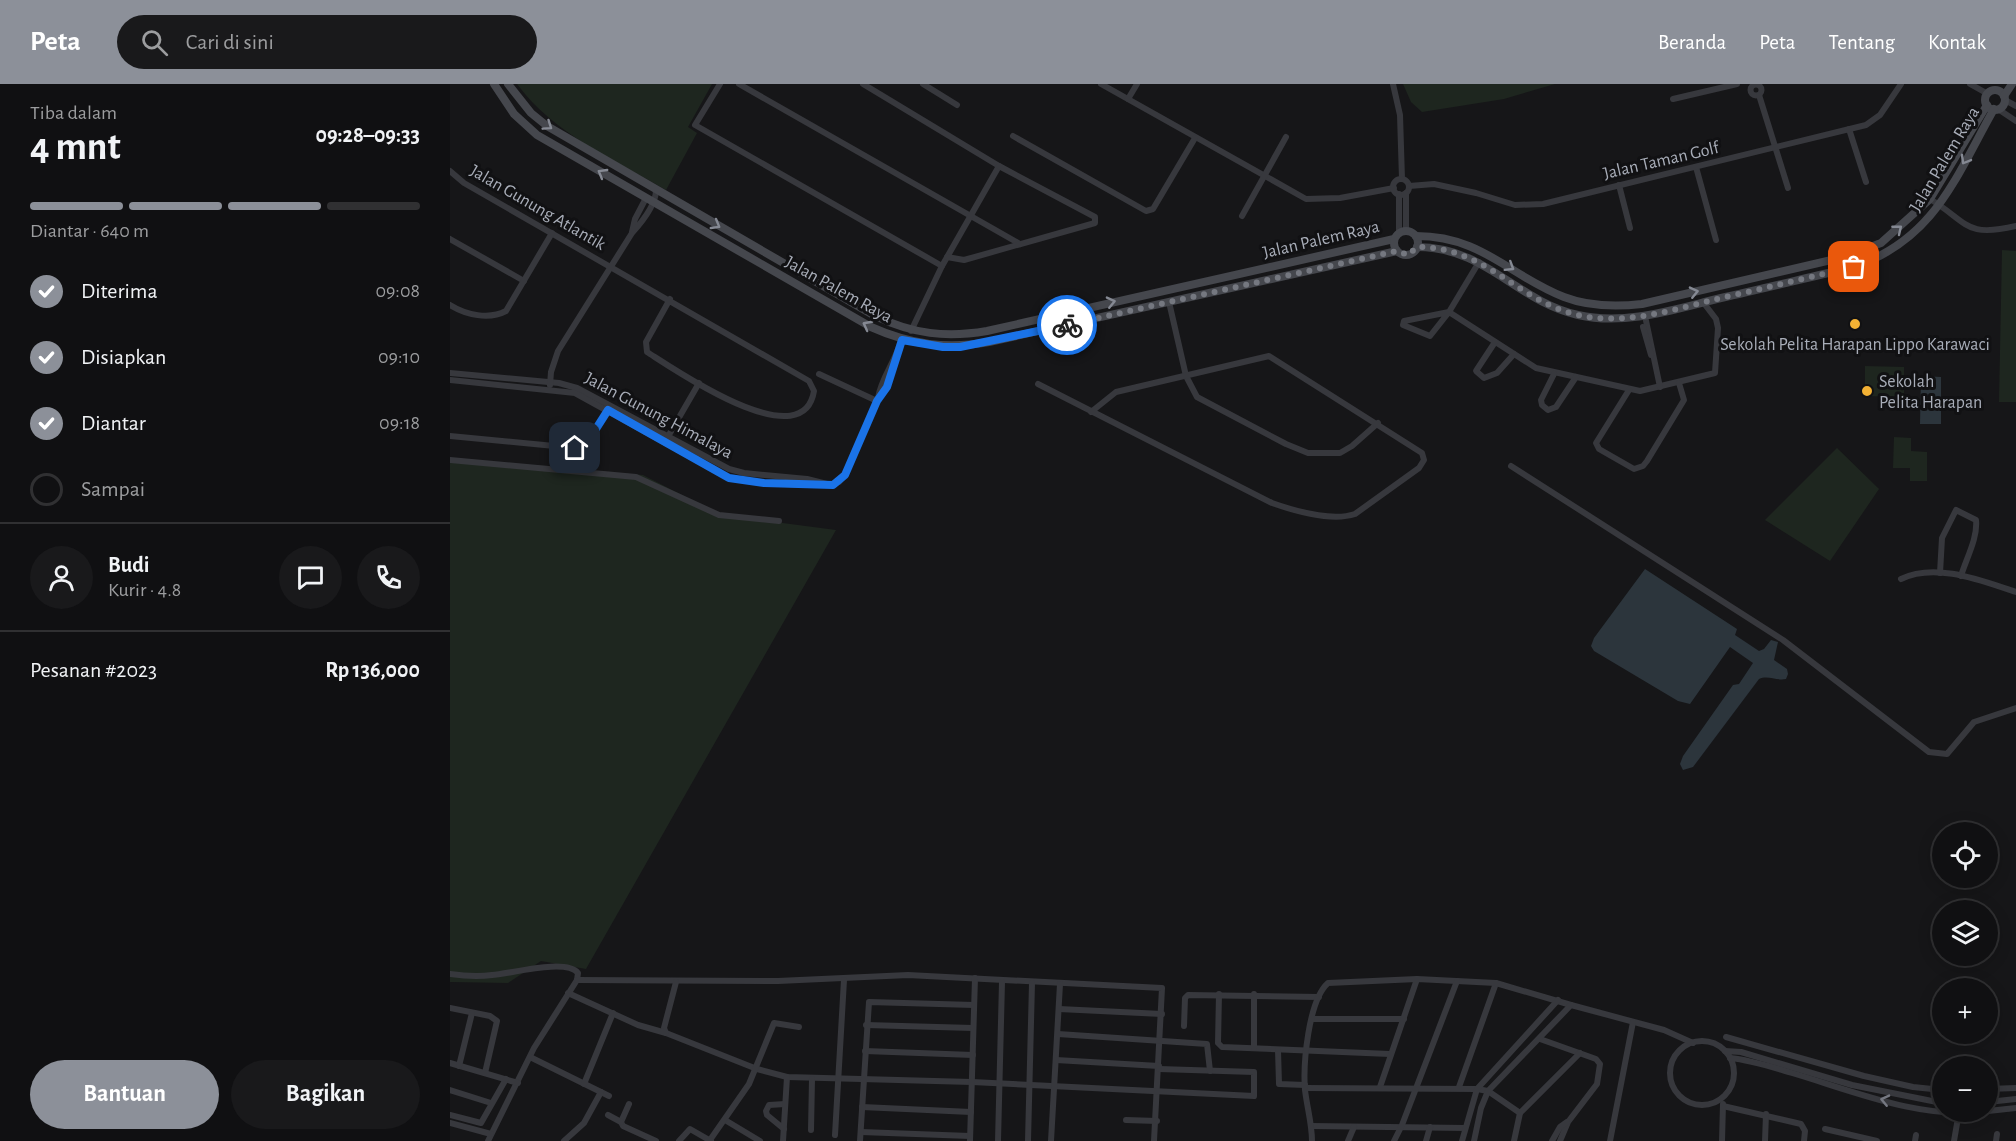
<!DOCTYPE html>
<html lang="id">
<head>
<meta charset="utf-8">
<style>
	:root { --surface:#101012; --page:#19191b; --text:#f1f3f6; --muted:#9c9d9f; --line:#303032; --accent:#8c9099 }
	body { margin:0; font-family:"Alegreya Sans",sans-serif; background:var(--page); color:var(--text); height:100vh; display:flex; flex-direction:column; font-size:22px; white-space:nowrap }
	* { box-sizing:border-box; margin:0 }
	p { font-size:20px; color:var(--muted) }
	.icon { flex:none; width:33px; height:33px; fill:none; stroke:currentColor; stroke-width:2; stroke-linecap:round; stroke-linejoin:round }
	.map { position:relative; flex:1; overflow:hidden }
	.side { display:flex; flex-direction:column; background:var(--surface); width:450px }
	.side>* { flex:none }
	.fabs { position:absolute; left:1482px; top:738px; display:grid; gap:12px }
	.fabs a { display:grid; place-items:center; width:66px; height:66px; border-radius:50%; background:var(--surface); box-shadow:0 3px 15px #0003,0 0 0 2px var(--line); font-size:30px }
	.pin { position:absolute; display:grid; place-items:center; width:51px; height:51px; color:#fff; margin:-26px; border-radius:12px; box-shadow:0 3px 9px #0006 }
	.courier { position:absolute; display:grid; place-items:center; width:60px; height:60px; margin:-30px; border:4px solid #1a73e8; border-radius:50%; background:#fff; color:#222; box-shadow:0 2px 8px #0007 }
	.summary em { font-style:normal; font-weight:600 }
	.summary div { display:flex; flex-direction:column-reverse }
	.summary { display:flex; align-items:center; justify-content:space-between; height:102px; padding:0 30px }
	h1 { font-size:39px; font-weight:600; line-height:45px }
	.bar { display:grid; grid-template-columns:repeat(4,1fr); gap:9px 6px; align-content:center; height:72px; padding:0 30px }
	.bar i { height:8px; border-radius:4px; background:var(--line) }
	.bar .on { background:var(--accent) }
	.bar p { grid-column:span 4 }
	.line { display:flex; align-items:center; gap:15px; padding:0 30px; border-top:2px solid var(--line) }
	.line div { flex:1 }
	.round { display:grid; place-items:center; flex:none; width:63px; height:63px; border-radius:32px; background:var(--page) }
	ol { padding:0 30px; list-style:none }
	li { display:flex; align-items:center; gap:18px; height:66px }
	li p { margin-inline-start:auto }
	li .icon { padding:6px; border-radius:50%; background:var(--accent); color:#fff; stroke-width:4 }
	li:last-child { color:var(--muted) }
	li i { width:33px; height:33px; border:3px solid var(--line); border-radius:50% }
	.action { display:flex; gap:12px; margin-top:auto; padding:12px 30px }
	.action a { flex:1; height:69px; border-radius:36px; background:var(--accent); color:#fff; font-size:24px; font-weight:600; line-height:69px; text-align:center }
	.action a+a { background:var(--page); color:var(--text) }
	header { display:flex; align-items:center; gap:36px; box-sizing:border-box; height:84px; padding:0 30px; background:var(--accent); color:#fff }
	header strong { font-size:28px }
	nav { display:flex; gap:33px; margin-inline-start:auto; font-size:21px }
	.search { width:420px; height:54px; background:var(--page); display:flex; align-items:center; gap:15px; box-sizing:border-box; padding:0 21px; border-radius:33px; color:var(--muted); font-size:22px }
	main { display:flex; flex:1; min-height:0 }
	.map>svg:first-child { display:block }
	.green { fill:#1e261f }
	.water { fill:#2c353c }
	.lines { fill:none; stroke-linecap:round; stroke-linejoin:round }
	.street { stroke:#37383d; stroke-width:6 }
	.secondary { stroke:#45474d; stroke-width:8 }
	.oneway { stroke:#858993 }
	.oneway2 { stroke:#757881 }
	.done { stroke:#757880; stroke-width:6; stroke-dasharray:0 10.8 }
	.route { stroke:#1a73e8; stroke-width:8 }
	.poi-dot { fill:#f2b134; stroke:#111113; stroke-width:2 }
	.labels { text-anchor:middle; stroke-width:6; stroke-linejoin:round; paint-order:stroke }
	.street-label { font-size:18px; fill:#a8adb8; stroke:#111113 }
	.poi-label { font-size:18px; fill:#a8adb8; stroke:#111113 }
</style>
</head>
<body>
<header>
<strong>Peta</strong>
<div class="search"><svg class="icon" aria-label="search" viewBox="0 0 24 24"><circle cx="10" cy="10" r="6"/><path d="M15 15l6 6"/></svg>Cari di sini</div>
<nav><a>Beranda</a><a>Peta</a><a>Tentang</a><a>Kontak</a></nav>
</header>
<main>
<section class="side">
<div class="summary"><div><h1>4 mnt</h1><p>Tiba dalam</p></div><em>09:28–09:33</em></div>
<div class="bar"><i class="on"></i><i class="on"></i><i class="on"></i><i></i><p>Diantar · 640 m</p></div>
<ol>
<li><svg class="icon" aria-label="check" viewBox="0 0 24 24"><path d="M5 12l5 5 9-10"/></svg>Diterima<p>09:08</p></li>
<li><svg class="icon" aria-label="check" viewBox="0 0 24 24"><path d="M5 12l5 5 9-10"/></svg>Disiapkan<p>09:10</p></li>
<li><svg class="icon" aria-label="check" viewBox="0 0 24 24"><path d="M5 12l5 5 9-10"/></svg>Diantar<p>09:18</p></li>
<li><i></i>Sampai</li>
</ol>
<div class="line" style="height:108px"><a class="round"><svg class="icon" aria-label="person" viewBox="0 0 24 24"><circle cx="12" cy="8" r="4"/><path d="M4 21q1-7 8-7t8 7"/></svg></a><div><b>Budi</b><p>Kurir · 4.8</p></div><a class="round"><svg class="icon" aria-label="chat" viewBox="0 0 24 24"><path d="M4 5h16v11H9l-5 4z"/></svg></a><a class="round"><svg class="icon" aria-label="phone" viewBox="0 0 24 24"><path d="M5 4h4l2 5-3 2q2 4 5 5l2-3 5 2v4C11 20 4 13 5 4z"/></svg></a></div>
<div class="line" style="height:78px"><div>Pesanan #2023</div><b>Rp 136,000</b></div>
<div class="action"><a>Bantuan</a><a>Bagikan</a></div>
</section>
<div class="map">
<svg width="1566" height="1057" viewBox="0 0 1566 1057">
	<rect width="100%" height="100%" fill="#161618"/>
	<g class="green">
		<path d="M67,0H262L238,43L247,49L216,106C163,75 104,50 67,0Z"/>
		<path d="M953,0H1105L1054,15L972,28L961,18Z"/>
		<path d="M1552,166L1566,167V318H1549Z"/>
		<path d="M1415,282L1454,283V313L1415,312Z"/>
		<path d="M1444,353L1461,354V367L1477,368V397H1460V384H1443Z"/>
		<path d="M1387,364L1429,405L1380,477L1315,436Z"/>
		<path d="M0,375L193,391L271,431L386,446L136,885L91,877L58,899L0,898Z"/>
	</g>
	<g class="water">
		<path d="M1471,292L1491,293V340H1470Z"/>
		<path d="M1195,485L1287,545L1285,551L1309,567L1314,565L1321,556L1328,558L1324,576L1337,585L1338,590L1336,595C1326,597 1318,591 1309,595L1243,683L1233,686L1230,680L1233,672L1283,601L1289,600L1303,579L1280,563L1240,620L1228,617L1144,567L1141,562L1144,554Z"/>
	</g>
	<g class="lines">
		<g class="street">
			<path d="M270,0L245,41L492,182"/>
			<path d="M289,0L570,160"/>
			<path d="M413,0L549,82L492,182L461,247"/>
			<path d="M473,0L507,21"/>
			<path d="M651,0L856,115L890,114L944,104"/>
			<path d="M943,0L950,31L952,95"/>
			<path d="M1520,0L1538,10"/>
			<circle cx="1306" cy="6" r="5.5"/>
			<path d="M1309,11L1338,104"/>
			<path d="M678,15L687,0"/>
			<path d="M1223,15L1287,0"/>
			<path d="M1555,16L1566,22"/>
			<path d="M1548,25L1566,37"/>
			<path d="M1399,45L1416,98"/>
			<path d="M563,52L696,127L703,125L745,54"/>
			<path d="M1246,83L1266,156"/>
			<path d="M0,87L14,99L359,297L364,307C353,375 224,285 197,268L196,258L220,215"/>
			<circle cx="951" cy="103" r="8"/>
			<path d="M1169,101L1180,144"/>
			<path d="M959,102L984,100L1026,109L1065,121L1093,120L1416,41L1430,31L1451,0"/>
			<path d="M949,110V149"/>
			<path d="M1480,115C1519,139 1515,154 1566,142"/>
			<path d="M792,132L836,53"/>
			<path d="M956,147V109"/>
			<path d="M182,148L185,135L196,114"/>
			<path d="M0,155L74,197"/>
			<path d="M497,173L514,176L645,139V133L549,82"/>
			<path d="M1029,178L999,228L980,252L953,241L954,237L999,228L1086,284L1190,307L1265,289L1268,244L1266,235L1253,218"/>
			<path d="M719,218L736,292L747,313L836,360L858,369H890L902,362L928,339"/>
			<path d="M0,221C16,231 39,236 56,227L102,149"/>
			<path d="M1195,232L1210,303"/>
			<path d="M1193,243L1201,271"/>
			<path d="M1045,258L1026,287L1034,294L1047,289L1064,270"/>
			<path d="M0,289L109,299L127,304L279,385L294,389L357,395L381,401L389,398L395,391L427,317L437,303L441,286"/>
			<path d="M369,290L427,317"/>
			<path d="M1104,290L1091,316L1092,321L1098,326L1106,323L1126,293"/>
			<path d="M0,296L125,309L279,394L314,399L356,401L366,399"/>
			<path d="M588,300L822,419C845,427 881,438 905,430L969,384L974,376L972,369L819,272L666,308L641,328"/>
			<path d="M100,301L101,288L108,267L182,149C192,138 206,121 206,106"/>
			<path d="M1179,306L1146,359L1149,365L1184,385L1193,382L1197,377L1234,316L1229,299"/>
			<path d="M428,314C431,294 446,277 451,256"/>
			<path d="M0,352L125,364L144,348L159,324"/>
			<path d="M216,356L249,299"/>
			<path d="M0,376L186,393L269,431L329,437"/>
			<path d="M1061,382L1333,556L1479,668L1497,670L1524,638L1566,624"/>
			<path d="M1490,489L1492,454L1506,426L1526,436C1528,454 1516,475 1511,492"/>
			<path d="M1451,495C1486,478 1532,497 1566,508"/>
			<path d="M0,890C14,892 28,893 42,891C60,890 116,874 128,889L127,896L84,964L38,1057"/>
			<path d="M127,896L328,897L458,891L712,904L704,1057"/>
			<path d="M226,898L214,944L216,949L307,985L337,993L522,998L804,1012V988L709,985"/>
			<path d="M118,909L188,941L216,949"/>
			<path d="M769,910L768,959L772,963L940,970"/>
			<path d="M0,924L40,932L47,937L35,989"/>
			<path d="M609,925L712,930"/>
			<path d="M862,935H954"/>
			<path d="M416,941L523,944"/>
			<path d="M734,942L735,914L738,911L869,913"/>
			<path d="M608,950L757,960L760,987"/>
			<path d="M1276,953L1414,992L1463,1003L1492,1006"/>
			<path d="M1090,955L1146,975L1150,980L1147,1000L1118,1038L1110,1057"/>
			<circle cx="1252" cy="989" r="32"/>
			<path d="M804,964V910"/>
			<path d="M828,966L829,1000L855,1001"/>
			<path d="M415,967L523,971"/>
			<path d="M1275,967L1291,968L1402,1001L1492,1019"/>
			<path d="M80,973L159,1012"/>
			<path d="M1280,974C1301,976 1322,983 1342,989C1403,1007 1469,1035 1534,1028"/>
			<path d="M606,976L709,982"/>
			<path d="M0,979L68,999"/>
			<path d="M9,982L22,929"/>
			<path d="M134,1000L163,929"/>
			<path d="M930,1003L967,895"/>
			<path d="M1009,1003L1046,899"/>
			<path d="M855,1004L1027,1005L1038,1007L1070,1029"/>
			<path d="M1538,1005L1566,1004"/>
			<path d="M0,1006L41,1019"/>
			<path d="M1538,1018L1566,1015"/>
			<path d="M179,1020L171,1038L173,1042L206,1057"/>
			<path d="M1273,1022L1351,1040L1355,1047L1354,1057"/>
			<path d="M412,1023L521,1028"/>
			<path d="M1538,1027L1566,1024"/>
			<path d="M0,1031L31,1039L56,995"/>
			<path d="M158,1031L171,1038"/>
			<path d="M275,1036L310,1057"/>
			<path d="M676,1036L707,1037"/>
			<path d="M0,1039L41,1050"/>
			<path d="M861,1042L1015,1044"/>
			<path d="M334,1045L317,1031L316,1027L319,1021L335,1020"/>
			<path d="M1375,1045L1427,1057"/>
			<path d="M361,1046L362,995"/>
			<path d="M411,1048L520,1052"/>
			<path d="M385,1051L394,896"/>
			<path d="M260,1056L299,1000L324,939L349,943"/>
			<path d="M114,1057L134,1039L151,1008"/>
			<path d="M229,1057L240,1045L261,1057"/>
			<path d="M333,1057L337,993"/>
			<path d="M410,1057L419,918L524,921"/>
			<path d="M520,1057L525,894"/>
			<path d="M548,1057L552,898"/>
			<path d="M578,1057L582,899"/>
			<path d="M601,1057L610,900"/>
			<path d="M862,1057C862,1040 857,1023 855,1006C853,981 858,917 878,899L967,895L1046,899L1121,921"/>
			<path d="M898,1057L904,1043"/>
			<path d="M944,1057L952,1041L1007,897"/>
			<path d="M976,1057L980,1043"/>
			<path d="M1012,1057L1027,1005L1108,916"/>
			<path d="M1024,1057L1031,1024L1038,1007L1121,921L1214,946L1243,959"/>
			<path d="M1064,1057L1070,1029L1130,969"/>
			<path d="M1102,1057L1110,1043L1117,1038"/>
			<path d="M1160,1057L1183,938"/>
			<path d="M1272,1057L1273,1020"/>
			<path d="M1315,1057L1316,1030"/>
			<path d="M1465,1057L1466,1051"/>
			<path d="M1504,1057L1509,1028"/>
			<path d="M1546,1057L1547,1050"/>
		</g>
		<g class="secondary">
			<path d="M44,0L64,30L87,51L421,243C461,261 497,265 539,258L947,167"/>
			<path d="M58,0L81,29L97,42L425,232C463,250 496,254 537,247L944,155"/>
			<circle cx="1545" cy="16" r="10"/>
			<path d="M1554,12L1562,0"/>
			<circle cx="956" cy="159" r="12"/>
			<path d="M966,152C1032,152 1058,191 1114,213C1140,223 1166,223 1192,220L1394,173L1431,159L1480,115L1537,21"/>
			<path d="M967,163C1036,163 1066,217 1128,231C1176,242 1225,225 1271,214C1316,204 1360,193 1404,183C1485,155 1505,94 1544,25"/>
		</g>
	</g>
	<defs><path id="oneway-chevron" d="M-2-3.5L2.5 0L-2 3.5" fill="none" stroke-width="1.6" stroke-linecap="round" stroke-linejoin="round" transform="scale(1.5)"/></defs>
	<g class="oneway">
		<use href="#oneway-chevron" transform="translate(98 42) rotate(34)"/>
		<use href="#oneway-chevron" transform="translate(1515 76) rotate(120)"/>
		<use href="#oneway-chevron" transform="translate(152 89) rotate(-150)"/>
		<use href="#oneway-chevron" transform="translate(266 141) rotate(30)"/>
		<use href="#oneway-chevron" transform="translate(1448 145) rotate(-39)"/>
		<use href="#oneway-chevron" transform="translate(1060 183) rotate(32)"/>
		<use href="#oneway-chevron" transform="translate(1244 208) rotate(-13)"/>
		<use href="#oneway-chevron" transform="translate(661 218) rotate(-13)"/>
		<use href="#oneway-chevron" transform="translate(417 241) rotate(-152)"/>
	</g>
	<use class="oneway2" href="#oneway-chevron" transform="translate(1435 1016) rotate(-167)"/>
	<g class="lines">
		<path class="done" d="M617,241L947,167L958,171L967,163C1037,163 1066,217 1128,231C1176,242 1225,225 1271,214C1316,204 1360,193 1404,183"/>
		<path class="route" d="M125,364L144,348L158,326L279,394L314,399L383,401L395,391L427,317L437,303L452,256L493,263H510L617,241"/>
	</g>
	<g class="poi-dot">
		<circle cx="1405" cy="240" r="6"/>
		<circle cx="1417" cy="307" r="6"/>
	</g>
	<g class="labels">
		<g class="street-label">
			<text transform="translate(1494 75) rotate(-59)" y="6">Jalan Palem Raya</text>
			<text transform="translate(1211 76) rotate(-13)" y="6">Jalan Taman Golf</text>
			<text transform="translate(88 123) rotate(30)" y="6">Jalan Gunung Atlantik</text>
			<text transform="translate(871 155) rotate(-13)" y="6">Jalan Palem Raya</text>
			<text transform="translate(389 205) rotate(29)" y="6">Jalan Palem Raya</text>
			<text transform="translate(209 331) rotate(28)" y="6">Jalan Gunung Himalaya</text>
		</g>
		<g class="poi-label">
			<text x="1405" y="266">Sekolah Pelita Harapan Lippo Karawaci</text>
			<text x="1429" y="303" text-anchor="start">Sekolah<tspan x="1429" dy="21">Pelita Harapan</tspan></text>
		</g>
	</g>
</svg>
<div class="fabs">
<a><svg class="icon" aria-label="locate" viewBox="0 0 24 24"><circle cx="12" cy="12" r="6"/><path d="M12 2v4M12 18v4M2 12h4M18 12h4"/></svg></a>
<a><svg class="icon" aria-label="layers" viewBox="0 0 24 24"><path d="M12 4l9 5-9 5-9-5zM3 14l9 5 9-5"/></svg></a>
<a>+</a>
<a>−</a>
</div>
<div class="pin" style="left:1404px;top:183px;background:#ea580c"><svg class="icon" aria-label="bag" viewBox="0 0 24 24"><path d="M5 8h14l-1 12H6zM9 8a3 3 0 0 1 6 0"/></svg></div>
<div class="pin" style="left:125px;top:364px;background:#1f2937"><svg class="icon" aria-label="home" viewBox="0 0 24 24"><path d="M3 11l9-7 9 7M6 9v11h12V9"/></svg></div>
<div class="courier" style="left:617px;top:241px"><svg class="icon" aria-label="bike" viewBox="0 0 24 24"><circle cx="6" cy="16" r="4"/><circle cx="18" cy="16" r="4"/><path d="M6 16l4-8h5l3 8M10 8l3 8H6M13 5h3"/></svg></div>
</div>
</main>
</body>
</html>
